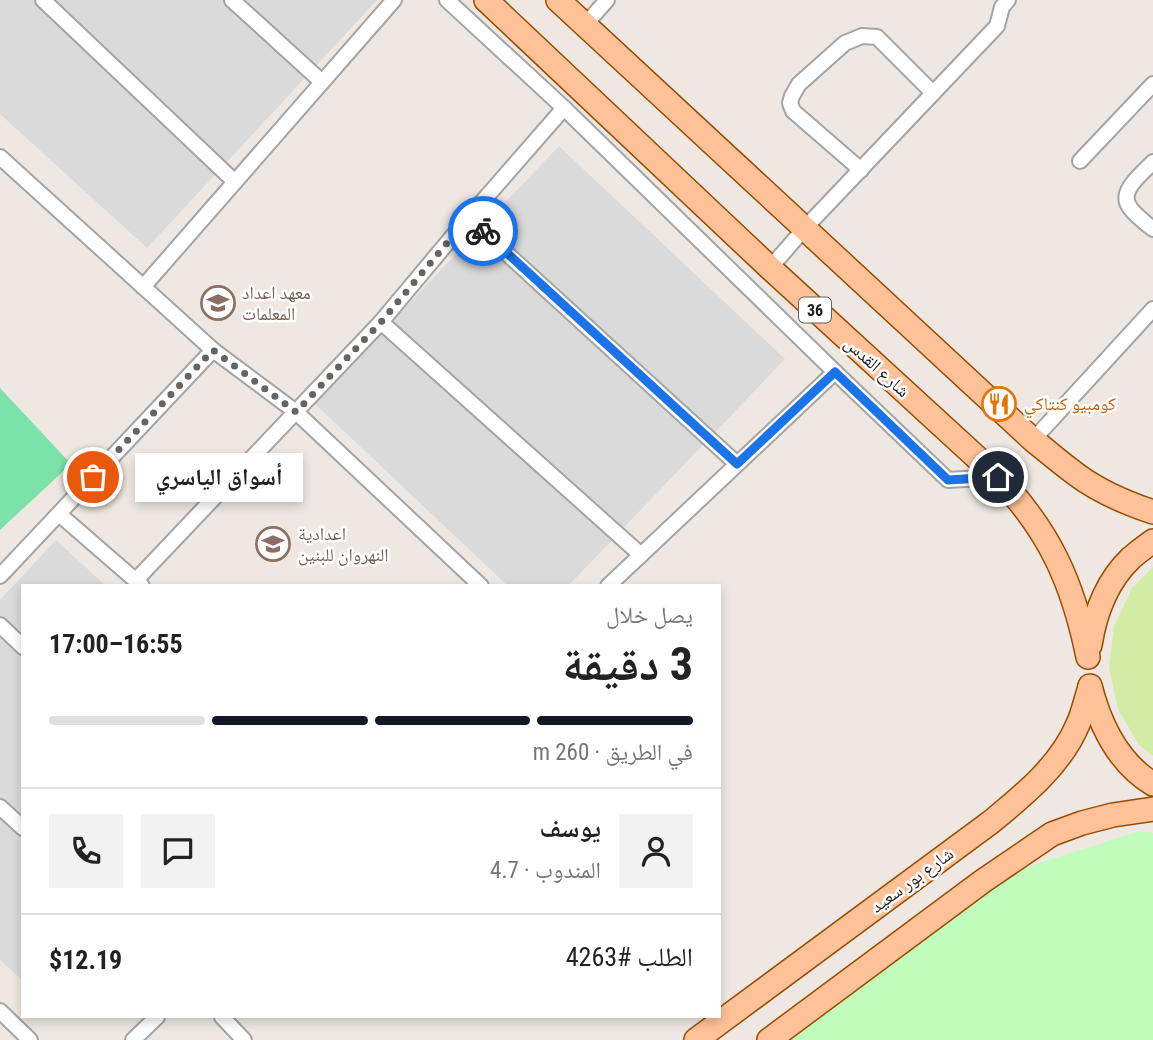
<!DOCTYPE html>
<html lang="ar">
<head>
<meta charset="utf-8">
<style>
	:root { --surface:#fff; --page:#f2f2f2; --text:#222; --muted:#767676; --line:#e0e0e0; --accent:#111827 }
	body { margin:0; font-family:"Roboto Condensed","Noto Naskh Arabic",sans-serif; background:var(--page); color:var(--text); direction:rtl; height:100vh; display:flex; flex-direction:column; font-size:26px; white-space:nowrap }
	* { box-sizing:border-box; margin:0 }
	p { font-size:23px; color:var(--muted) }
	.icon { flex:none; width:38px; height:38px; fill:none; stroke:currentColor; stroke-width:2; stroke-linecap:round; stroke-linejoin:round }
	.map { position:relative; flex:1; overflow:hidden; direction:ltr }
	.panel { position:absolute; left:21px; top:584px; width:700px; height:434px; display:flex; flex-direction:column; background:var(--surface); border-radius:0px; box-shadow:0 4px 10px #0003; direction:rtl }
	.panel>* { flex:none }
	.pin { position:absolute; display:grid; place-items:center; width:60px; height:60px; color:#fff; margin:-30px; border:4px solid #fff; border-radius:50%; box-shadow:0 2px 7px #0007 }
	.courier { position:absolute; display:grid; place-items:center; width:70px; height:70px; margin:-35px; border:5px solid #1a73e8; border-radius:50%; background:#fff; color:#222; box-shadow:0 2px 9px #0007 }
	.bubble { position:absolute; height:49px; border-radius:0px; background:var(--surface); box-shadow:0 4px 10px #0003; font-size:23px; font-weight:700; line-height:49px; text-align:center; direction:rtl }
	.summary em { font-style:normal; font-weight:700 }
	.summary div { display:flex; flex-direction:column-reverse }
	.summary { display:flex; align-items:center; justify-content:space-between; height:119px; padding:0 28px }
	h1 { font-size:46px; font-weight:700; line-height:52px }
	.bar { display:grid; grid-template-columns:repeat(4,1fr); gap:10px 7px; align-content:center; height:84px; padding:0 28px }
	.bar i { height:9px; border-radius:5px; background:var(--line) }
	.bar .current { background:var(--accent) }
	.bar p { grid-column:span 4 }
	.line { display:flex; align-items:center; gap:18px; padding:0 28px; border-top:2px solid var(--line) }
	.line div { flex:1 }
	.round { display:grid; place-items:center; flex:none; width:74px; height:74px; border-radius:0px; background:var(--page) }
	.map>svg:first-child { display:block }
	.residential { fill:#dbdada }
	.grass { fill:#d3eca5 }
	.park { fill:#c1fcbc }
	.pitch { fill:#7be2aa }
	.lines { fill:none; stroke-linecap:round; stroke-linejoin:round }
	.street-casing { stroke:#a4a4a4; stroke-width:18 }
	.primary-casing { stroke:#964c00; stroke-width:26 }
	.street { stroke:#fff; stroke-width:14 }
	.primary { stroke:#ffc197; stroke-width:23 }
	.done { stroke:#666462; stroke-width:7; stroke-dasharray:0 12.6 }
	.route { stroke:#1a73e8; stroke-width:9 }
	.labels { text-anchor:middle; stroke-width:5; stroke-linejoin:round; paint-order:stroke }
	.shield { fill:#fff; stroke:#616161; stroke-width:2 }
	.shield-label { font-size:16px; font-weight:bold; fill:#1d1d1d }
	.education-label { font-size:18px; fill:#785e54; stroke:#fff; text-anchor:start }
	.street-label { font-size:18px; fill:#1d1d1d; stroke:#fff }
	.food-label { font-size:18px; fill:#c56008; stroke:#fff; text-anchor:start }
</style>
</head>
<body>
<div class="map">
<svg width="1153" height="1040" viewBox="0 0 1153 1040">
	<rect width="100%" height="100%" fill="#efe8e2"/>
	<g class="residential">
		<path d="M0,0H377L147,248L0,114Z"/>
		<path d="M559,146L785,359L568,586H508L314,403Z"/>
		<path d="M56,540L106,586H23V981L0,960V600Z"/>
	</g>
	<path class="grass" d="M1153,567V756L1139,745L1118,709L1109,668L1114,626L1132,588Z"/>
	<path class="park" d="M1139,831L1153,833V1040H768L983,881Z"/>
	<path class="pitch" d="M0,388L71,464L0,530Z"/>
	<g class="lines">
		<g class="street-casing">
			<g id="street">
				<path d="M43,0L235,182"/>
				<path d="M232,0L322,82"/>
				<path d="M447,0L564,108L835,372L948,480L998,477"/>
				<path d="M585,25L607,0"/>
				<path d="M0,157L213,350L296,412L481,586"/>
				<path d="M1080,161L1153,84"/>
				<path d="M1153,162C1142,174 1116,192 1131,209C1137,217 1146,223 1153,229"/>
				<path d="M861,170L793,111L790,103L792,96L799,84L845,43L862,36L877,37L933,93"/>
				<path d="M468,218L737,464"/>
				<path d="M770,268L804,229L997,26L1002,7L1008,0"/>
				<path d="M143,287L394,0"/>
				<path d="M381,322L641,555"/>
				<path d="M1033,440L1153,309"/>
				<path d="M59,514L142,586"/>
				<path d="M0,576L213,350"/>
				<path d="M136,580L381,322L468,218L564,108"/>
				<path d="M608,586L835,372"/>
				<path d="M0,625L23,647"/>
				<path d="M0,807L23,828"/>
				<path d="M0,1011L30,1040"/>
				<path d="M222,1017L244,1040"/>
				<path d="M133,1040L157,1017"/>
			</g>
		</g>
		<g class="primary-casing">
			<g id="primary">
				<path d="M486,0L770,268L998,477C1050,532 1073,583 1088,657"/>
				<path d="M558,0L1033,440C1048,452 1062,464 1077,475C1100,492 1126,503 1153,512"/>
				<path d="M1090,645C1095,613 1107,581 1131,558C1138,552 1146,546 1153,541"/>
				<path d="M1090,686C1100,725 1118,763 1153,784"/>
				<path d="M696,1040L991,822C1024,795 1061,765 1078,724C1083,713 1086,699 1090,687"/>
				<path d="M769,1040L983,881L1052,834L1082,823L1113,815L1153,809"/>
			</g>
		</g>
		<use href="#street" class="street"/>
		<use href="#primary" class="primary"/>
	</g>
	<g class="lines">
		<path class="done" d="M93,477L213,350L296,412L381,322L468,218L483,231"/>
		<path class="route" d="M483,231L737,464L835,372L948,480L998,477"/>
	</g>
	<defs>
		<g id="school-ring" transform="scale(1.75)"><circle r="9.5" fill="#fff" stroke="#8d6e63" stroke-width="1.5"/><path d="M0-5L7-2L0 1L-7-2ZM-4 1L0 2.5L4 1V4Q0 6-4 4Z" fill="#8d6e63"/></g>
		<g id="restaurant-ring" transform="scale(1.75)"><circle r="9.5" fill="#fff" stroke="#e8710a" stroke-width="1.5"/><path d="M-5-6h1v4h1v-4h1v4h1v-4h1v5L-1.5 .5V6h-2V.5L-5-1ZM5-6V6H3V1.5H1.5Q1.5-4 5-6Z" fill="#e8710a"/></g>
	</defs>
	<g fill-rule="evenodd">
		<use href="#school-ring" x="218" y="303"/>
		<use href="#restaurant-ring" x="999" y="404"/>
		<use href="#school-ring" x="273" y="544"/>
	</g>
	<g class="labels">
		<rect class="shield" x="799" y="297.5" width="32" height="25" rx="5"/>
		<g class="shield-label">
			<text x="815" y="316">36</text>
		</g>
		<g class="education-label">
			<text x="242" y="299">معهد اعداد<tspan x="242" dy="21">المعلمات</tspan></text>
			<text x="298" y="540">اعدادية<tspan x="298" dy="21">النهروان للبنين</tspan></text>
		</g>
		<g class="street-label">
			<text transform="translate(877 367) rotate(42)" y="6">شارع القدس</text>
			<text transform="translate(912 880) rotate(-36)" y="6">شارع بور سعيد</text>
		</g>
		<g class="food-label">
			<text x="1024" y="410">كومبيو كنتاكي</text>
		</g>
	</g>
</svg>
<div class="pin" style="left:93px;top:477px;background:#ea580c"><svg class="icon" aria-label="bag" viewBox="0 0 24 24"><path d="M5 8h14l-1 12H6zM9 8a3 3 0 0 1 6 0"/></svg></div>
<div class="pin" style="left:998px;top:477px;background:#1f2937"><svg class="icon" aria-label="home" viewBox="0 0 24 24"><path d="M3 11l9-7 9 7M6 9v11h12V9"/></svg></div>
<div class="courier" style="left:483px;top:231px"><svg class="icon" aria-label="bike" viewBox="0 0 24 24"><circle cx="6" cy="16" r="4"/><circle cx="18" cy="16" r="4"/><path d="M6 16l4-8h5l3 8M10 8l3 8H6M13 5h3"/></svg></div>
<div class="bubble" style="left:135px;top:453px;width:168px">أسواق الياسري</div>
<section class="panel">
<div class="summary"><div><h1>3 دقيقة</h1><p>يصل خلال</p></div><em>16:55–17:00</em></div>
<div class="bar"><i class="current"></i><i class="current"></i><i class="current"></i><i></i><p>في الطريق · 260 m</p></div>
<div class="line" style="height:126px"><a class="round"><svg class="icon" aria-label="person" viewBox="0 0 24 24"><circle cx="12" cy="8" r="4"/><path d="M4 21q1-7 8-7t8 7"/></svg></a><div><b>يوسف</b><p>المندوب · 4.7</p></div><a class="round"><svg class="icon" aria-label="chat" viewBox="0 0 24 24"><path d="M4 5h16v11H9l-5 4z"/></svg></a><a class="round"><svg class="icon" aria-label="phone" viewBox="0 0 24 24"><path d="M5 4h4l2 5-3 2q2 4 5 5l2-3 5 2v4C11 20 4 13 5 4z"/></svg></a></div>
<div class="line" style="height:91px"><div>الطلب #4263</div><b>$12.19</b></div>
</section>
</div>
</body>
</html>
